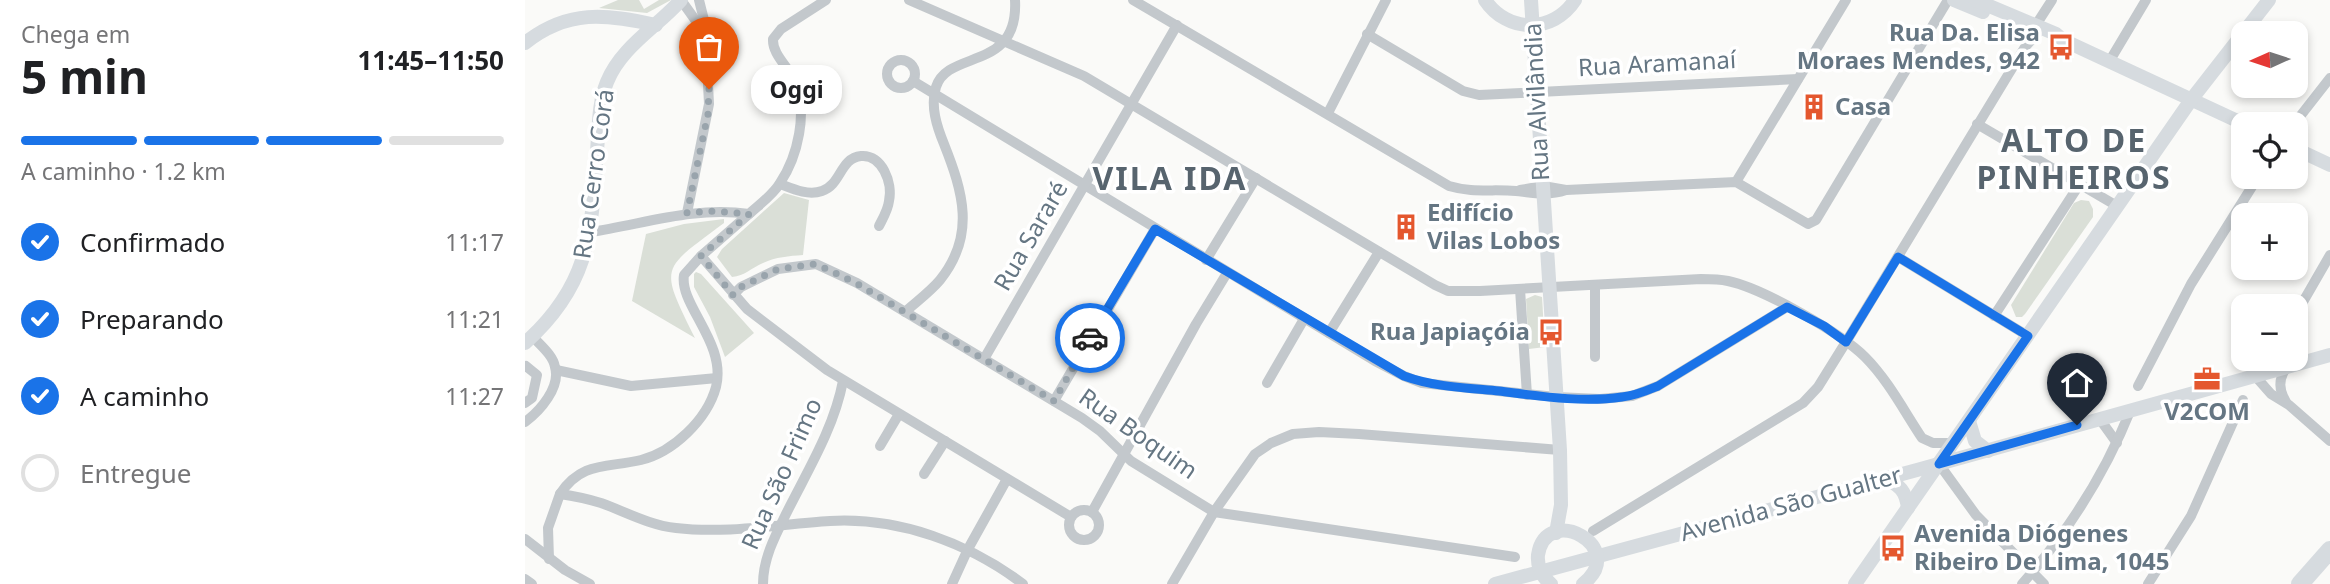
<!DOCTYPE html>
<html lang="pt">
<head>
<meta charset="utf-8">
<style>
	:root { --surface:#fff; --page:#f2f2f2; --text:#202124; --muted:#757577; --line:#e0e0e0; --accent:#1a73e8 }
	body { margin:0; font-family:"Noto Sans",sans-serif; background:var(--page); color:var(--text); height:100vh; display:flex; flex-direction:column; font-size:26px; white-space:nowrap }
	* { box-sizing:border-box; margin:0 }
	p { font-size:23px; color:var(--muted) }
	.icon { flex:none; width:38px; height:38px; fill:none; stroke:currentColor; stroke-width:2; stroke-linecap:round; stroke-linejoin:round }
	.map { position:relative; flex:1; overflow:hidden }
	.panel { display:flex; flex-direction:column; background:var(--surface); width:525px }
	.panel>* { flex:none }
	.needle { width:46px; rotate:267deg }
	.tools { position:absolute; left:1706px; top:21px; display:grid; gap:14px }
	.tools a { display:grid; place-items:center; width:77px; height:77px; border-radius:14px; background:var(--surface); box-shadow:0 4px 10px #0003; font-size:35px }
	.pin { position:absolute; display:grid; place-items:center; width:60px; height:60px; color:#fff; margin:-72px -30px; border-radius:50% 50% 50% 0; rotate:-45deg; box-shadow:0 0 7px #0007 }
	.pin .icon { rotate:45deg }
	.courier { position:absolute; display:grid; place-items:center; width:70px; height:70px; margin:-35px; border:5px solid #1a73e8; border-radius:50%; background:#fff; color:#222; box-shadow:0 2px 9px #0007 }
	.bubble { position:absolute; height:49px; border-radius:21px; background:var(--surface); box-shadow:0 4px 10px #0003; font-size:23px; font-weight:700; line-height:49px; text-align:center }
	.headline em { font-style:normal; font-weight:700 }
	.headline div { display:flex; flex-direction:column-reverse }
	.headline { display:flex; align-items:center; justify-content:space-between; height:119px; padding:0 21px }
	h1 { font-size:46px; font-weight:700; line-height:52px }
	.bar { display:grid; grid-template-columns:repeat(4,1fr); gap:10px 7px; align-content:center; height:84px; padding:0 21px }
	.bar i { height:9px; border-radius:5px; background:var(--line) }
	.bar .current { background:var(--accent) }
	.bar p { grid-column:span 4 }
	ol { padding:0 21px; list-style:none }
	li { display:flex; align-items:center; gap:21px; height:77px }
	li p { margin-inline-start:auto }
	li .icon { padding:7px; border-radius:50%; background:var(--accent); color:#fff; stroke-width:4 }
	li:last-child { color:var(--muted) }
	li i { width:38px; height:38px; border:4px solid var(--line); border-radius:50% }
	main { display:flex; flex:1; min-height:0 }
	.map>svg:first-child { display:block }
	.green { fill:#dadfd7 }
	.lines { fill:none; stroke-linecap:round; stroke-linejoin:round }
	.street { stroke:#c3c8cc; stroke-width:10 }
	.secondary { stroke:#d6dbdf; stroke-width:14 }
	.primary { stroke:#d6dbdf; stroke-width:14 }
	.highway { stroke:#d6dbdf; stroke-width:18 }
	.done { stroke:#99a4ac; stroke-width:7; stroke-dasharray:0 12.6 }
	.route { stroke:#1a73e8; stroke-width:9 }
	.labels { text-anchor:middle; stroke-width:7; stroke-linejoin:round; paint-order:stroke }
	.poi-label { font-size:24px; font-weight:bold; fill:#657683; stroke:#fff; text-anchor:start }
	.street-label { font-size:24px; fill:#657683; stroke:#fff }
	.district-label { font-size:32px; font-weight:bold; letter-spacing:2px; fill:#57646e; stroke:#fff }
</style>
</head>
<body>
<main>
<section class="panel">
<div class="headline"><div><h1>5 min</h1><p>Chega em</p></div><em>11:45–11:50</em></div>
<div class="bar"><i class="current"></i><i class="current"></i><i class="current"></i><i></i><p>A caminho · 1.2 km</p></div>
<ol>
<li><svg class="icon" aria-label="check" viewBox="0 0 24 24"><path d="M5 12l5 5 9-10"/></svg>Confirmado<p>11:17</p></li>
<li><svg class="icon" aria-label="check" viewBox="0 0 24 24"><path d="M5 12l5 5 9-10"/></svg>Preparando<p>11:21</p></li>
<li><svg class="icon" aria-label="check" viewBox="0 0 24 24"><path d="M5 12l5 5 9-10"/></svg>A caminho<p>11:27</p></li>
<li><i></i>Entregue</li>
</ol>
</section>
<div class="map">
<svg width="1805" height="584" viewBox="0 0 1805 584">
	<rect width="100%" height="100%" fill="#fafaf8"/>
	<g class="green">
		<path d="M93,0H114L119,9L134,0H146L122,13L74,8Z"/>
		<path d="M259,193L284,200L278,255C264,256 251,257 238,263C226,268 220,276 207,277L192,257L197,249Z"/>
		<path d="M1556,200L1564,201L1568,209V217L1500,314L1497,317H1491L1486,305L1549,203Z"/>
		<path d="M199,219V223C135,271 134,265 170,338L107,301L121,234L159,224Z"/>
		<path d="M171,272L176,274L229,333L200,357L185,317L169,287V274Z"/>
		<path d="M1010,295L1017,297L1020,347L1004,349L1001,299Z"/>
	</g>
	<g class="lines">
		<g class="street">
			<path d="M156,0L171,21L177,36"/>
			<path d="M384,0L559,76L910,285L923,291H955L1176,279C1185,279 1194,279 1203,281C1237,288 1316,333 1340,357C1363,380 1379,411 1397,438L1408,443H1429"/>
			<path d="M608,0L924,186C947,193 968,189 991,191C1009,193 1023,196 1041,190L1211,182L1283,224L1291,220L1423,0"/>
			<path d="M1509,28L1527,0"/>
			<path d="M842,34L938,91L954,95L1273,79"/>
			<circle cx="376" cy="74" r="14"/>
			<path d="M1584,62L1621,0"/>
			<path d="M388,81L850,361L879,376L897,383L1031,397L1075,399L1107,396L1133,386L1262,307"/>
			<path d="M803,113L861,0"/>
			<path d="M1452,124L1592,206"/>
			<path d="M1769,124L1805,78"/>
			<path d="M1211,182L1321,0"/>
			<path d="M255,184C268,189 283,196 297,191C316,185 315,158 336,156C357,154 368,183 364,201C363,210 358,218 354,226"/>
			<path d="M995,190L1018,186L1041,190"/>
			<path d="M162,213L184,104L180,24L174,0"/>
			<path d="M65,232C119,224 169,206 224,214C235,204 248,195 255,183C273,156 283,112 270,82C265,68 247,55 248,39L256,29L301,0"/>
			<path d="M176,256L222,309L302,370L546,517"/>
			<path d="M1373,257L1503,336"/>
			<path d="M681,260L731,178"/>
			<path d="M995,289L1002,395"/>
			<path d="M208,295L216,287L253,269L291,264L332,283L557,418L575,431L606,461L689,512L990,557"/>
			<path d="M380,312C391,302 405,292 415,280C451,235 438,192 419,144C412,127 405,106 411,87C423,49 494,72 490,0"/>
			<path d="M1771,314L1805,255"/>
			<path d="M1469,316L1554,185"/>
			<path d="M804,333L854,252"/>
			<path d="M1070,357V285"/>
			<path d="M459,359L652,25"/>
			<path d="M1744,360L1745,359"/>
			<path d="M0,367L1,366L12,375L7,398L0,403"/>
			<path d="M1761,368C1753,380 1754,390 1761,402"/>
			<path d="M31,370L106,386L192,378"/>
			<path d="M1731,377L1746,394L1764,405L1805,441"/>
			<path d="M742,383L779,319"/>
			<path d="M1613,386L1666,284L1733,177"/>
			<path d="M529,401L630,229"/>
			<path d="M1574,418L1592,443"/>
			<path d="M0,422C15,411 36,387 30,367C28,355 15,345 7,336"/>
			<path d="M355,446L374,414"/>
			<path d="M1414,464L1451,515L1519,584"/>
			<path d="M399,474L420,441"/>
			<path d="M35,494C57,461 82,468 116,460C148,452 182,420 191,387C202,343 154,305 159,275L176,256L224,214"/>
			<circle cx="559" cy="525" r="15"/>
			<path d="M567,512L671,324L702,273"/>
			<path d="M1068,531L1278,403L1293,387L1321,342L1500,47L1512,34L1511,26"/>
			<path d="M0,539L40,570L65,584"/>
			<path d="M24,559L23,528L35,494C49,496 63,499 76,503C101,512 124,525 151,528C202,534 255,524 305,521C374,517 444,543 498,584"/>
			<path d="M0,579L7,584"/>
			<path d="M238,584C238,558 251,534 262,512C283,470 309,428 318,381"/>
			<path d="M427,584L443,549L482,479"/>
			<path d="M647,584L689,512L730,454L746,443L768,434L794,432L834,434L1035,450"/>
			<path d="M1497,584C1543,532 1580,474 1606,409"/>
			<path d="M1623,584L1666,516L1718,400"/>
		</g>
		<g class="secondary">
			<path d="M960,0C982,33 1028,34 1050,0"/>
			<path d="M1006,0L1035,450L1036,505L1031,533"/>
			<path d="M1429,0L1458,12"/>
			<path d="M1450,0L1531,34L1538,40L1719,124"/>
			<path d="M0,43C43,9 81,14 131,25"/>
			<path d="M1771,149L1805,165"/>
			<path d="M1444,421L1450,441L1463,451"/>
			<path d="M1359,479C1375,484 1381,492 1383,508"/>
			<path d="M970,584L1392,470L1805,355"/>
			<path d="M1026,584C1017,577 1012,567 1013,555C1021,502 1105,547 1058,584"/>
			<path d="M1330,584L1666,100L1744,0"/>
		</g>
		<path class="primary" d="M0,343C66,284 66,233 72,151C74,128 73,104 82,82C96,47 132,27 156,0"/>
		<path class="highway" d="M1775,584L1805,550"/>
	</g>
	<g class="lines">
		<path class="done" d="M184,89L183,114L162,213L189,211L224,214L176,256L208,295L216,287L253,269L291,264L331,283L529,401L565,338"/>
		<path class="route" d="M565,338L630,229L879,376C909,387 942,388 974,391C1014,396 1057,403 1097,397C1110,396 1121,391 1133,386L1262,307L1299,326L1321,342L1373,257L1503,336L1414,464L1552,425"/>
	</g>
	<defs>
		<g id="bus-bare" transform="scale(2.1)"><path d="M-5-6H5V4H4V6H2V4H-2V6H-4V4H-5ZM-3.5-4V0h7V-4ZM-3.5 1.2v1.5H-2V1.2ZM2 1.2v1.5H3.5V1.2Z" fill="#e4572e" stroke="#fff" stroke-width="2.5" paint-order="stroke"/></g>
		<g id="building-bare" transform="scale(2.1)"><path d="M-4-6H4V6H1V3H-1V6H-4ZM-2.5-4.3h1.7v1.8h-1.7ZM.8-4.3h1.7v1.8H.8ZM-2.5-1h1.7V.8h-1.7ZM.8-1h1.7V.8H.8Z" fill="#e4572e" stroke="#fff" stroke-width="2.5" paint-order="stroke"/></g>
		<g id="office-bare" transform="scale(2.1)"><path d="M-6-3h4V-5.5h4V-3h4V5H-6ZM-1-4.5V-3h2v-1.5ZM-6 0V1H6V0Z" fill="#e4572e" stroke="#fff" stroke-width="2.5" paint-order="stroke"/></g>
	</defs>
	<g fill-rule="evenodd">
		<use href="#bus-bare" x="1536" y="47"/>
		<use href="#building-bare" x="1289" y="107"/>
		<use href="#building-bare" x="881" y="227"/>
		<use href="#bus-bare" x="1026" y="332"/>
		<use href="#office-bare" x="1682" y="379"/>
		<use href="#bus-bare" x="1368" y="548"/>
	</g>
	<g class="labels">
		<g class="poi-label">
			<text x="1515" y="41" text-anchor="end">Rua Da. Elisa<tspan x="1515" dy="28">Moraes Mendes, 942</tspan></text>
			<text x="1310" y="115">Casa</text>
			<text x="902" y="221">Edifício<tspan x="902" dy="28">Vilas Lobos</tspan></text>
			<text x="1005" y="340" text-anchor="end">Rua Japiaçóia</text>
			<text x="1682" y="420" text-anchor="middle">V2COM</text>
			<text x="1389" y="542">Avenida Diógenes<tspan x="1389" dy="28">Ribeiro De Lima, 1045</tspan></text>
		</g>
		<g class="street-label">
			<text transform="translate(1132 64) rotate(-3)" y="8">Rua Aramanaí</text>
			<text transform="translate(1012 102) rotate(-93)" y="8">Rua Alvilândia</text>
			<text transform="translate(69 174) rotate(-82)" y="8">Rua Cerro Corá</text>
			<text transform="translate(506 236) rotate(-60)" y="8">Rua Sararé</text>
			<text transform="translate(613 434) rotate(35)" y="8">Rua Boquim</text>
			<text transform="translate(257 474) rotate(-66)" y="8">Rua São Frimo</text>
			<text transform="translate(1266 504) rotate(-15)" y="8">Avenida São Gualter</text>
		</g>
		<g class="district-label">
			<text x="1549" y="152">ALTO DE<tspan x="1549" dy="37">PINHEIROS</tspan></text>
			<text x="645" y="190">VILA IDA</text>
		</g>
	</g>
</svg>
<div class="tools">
<a><svg class="needle" viewBox="-14 -14 28 28"><path d="M0-13l5 13h-10z" fill="#e53935"/><path d="M0 13l5-13h-10z" fill="#757577"/></svg></a>
<a><svg class="icon" aria-label="locate" viewBox="0 0 24 24"><circle cx="12" cy="12" r="6"/><path d="M12 2v4M12 18v4M2 12h4M18 12h4"/></svg></a>
<a>+</a>
<a>−</a>
</div>
<div class="pin" style="left:184px;top:89px;background:#ea580c"><svg class="icon" aria-label="bag" viewBox="0 0 24 24"><path d="M5 8h14l-1 12H6zM9 8a3 3 0 0 1 6 0"/></svg></div>
<div class="pin" style="left:1552px;top:425px;background:#1f2937"><svg class="icon" aria-label="home" viewBox="0 0 24 24"><path d="M3 11l9-7 9 7M6 9v11h12V9"/></svg></div>
<div class="courier" style="left:565px;top:338px"><svg class="icon" aria-label="car" viewBox="0 0 24 24"><path d="M5 17H2v-5l4-1 3-4h7l3 4 3 1v5h-3M9 17h6M6 11h13"/><circle cx="7" cy="17" r="2"/><circle cx="17" cy="17" r="2"/></svg></div>
<div class="bubble" style="left:226px;top:65px;width:91px">Oggi</div>
</div>
</main>
</body>
</html>
